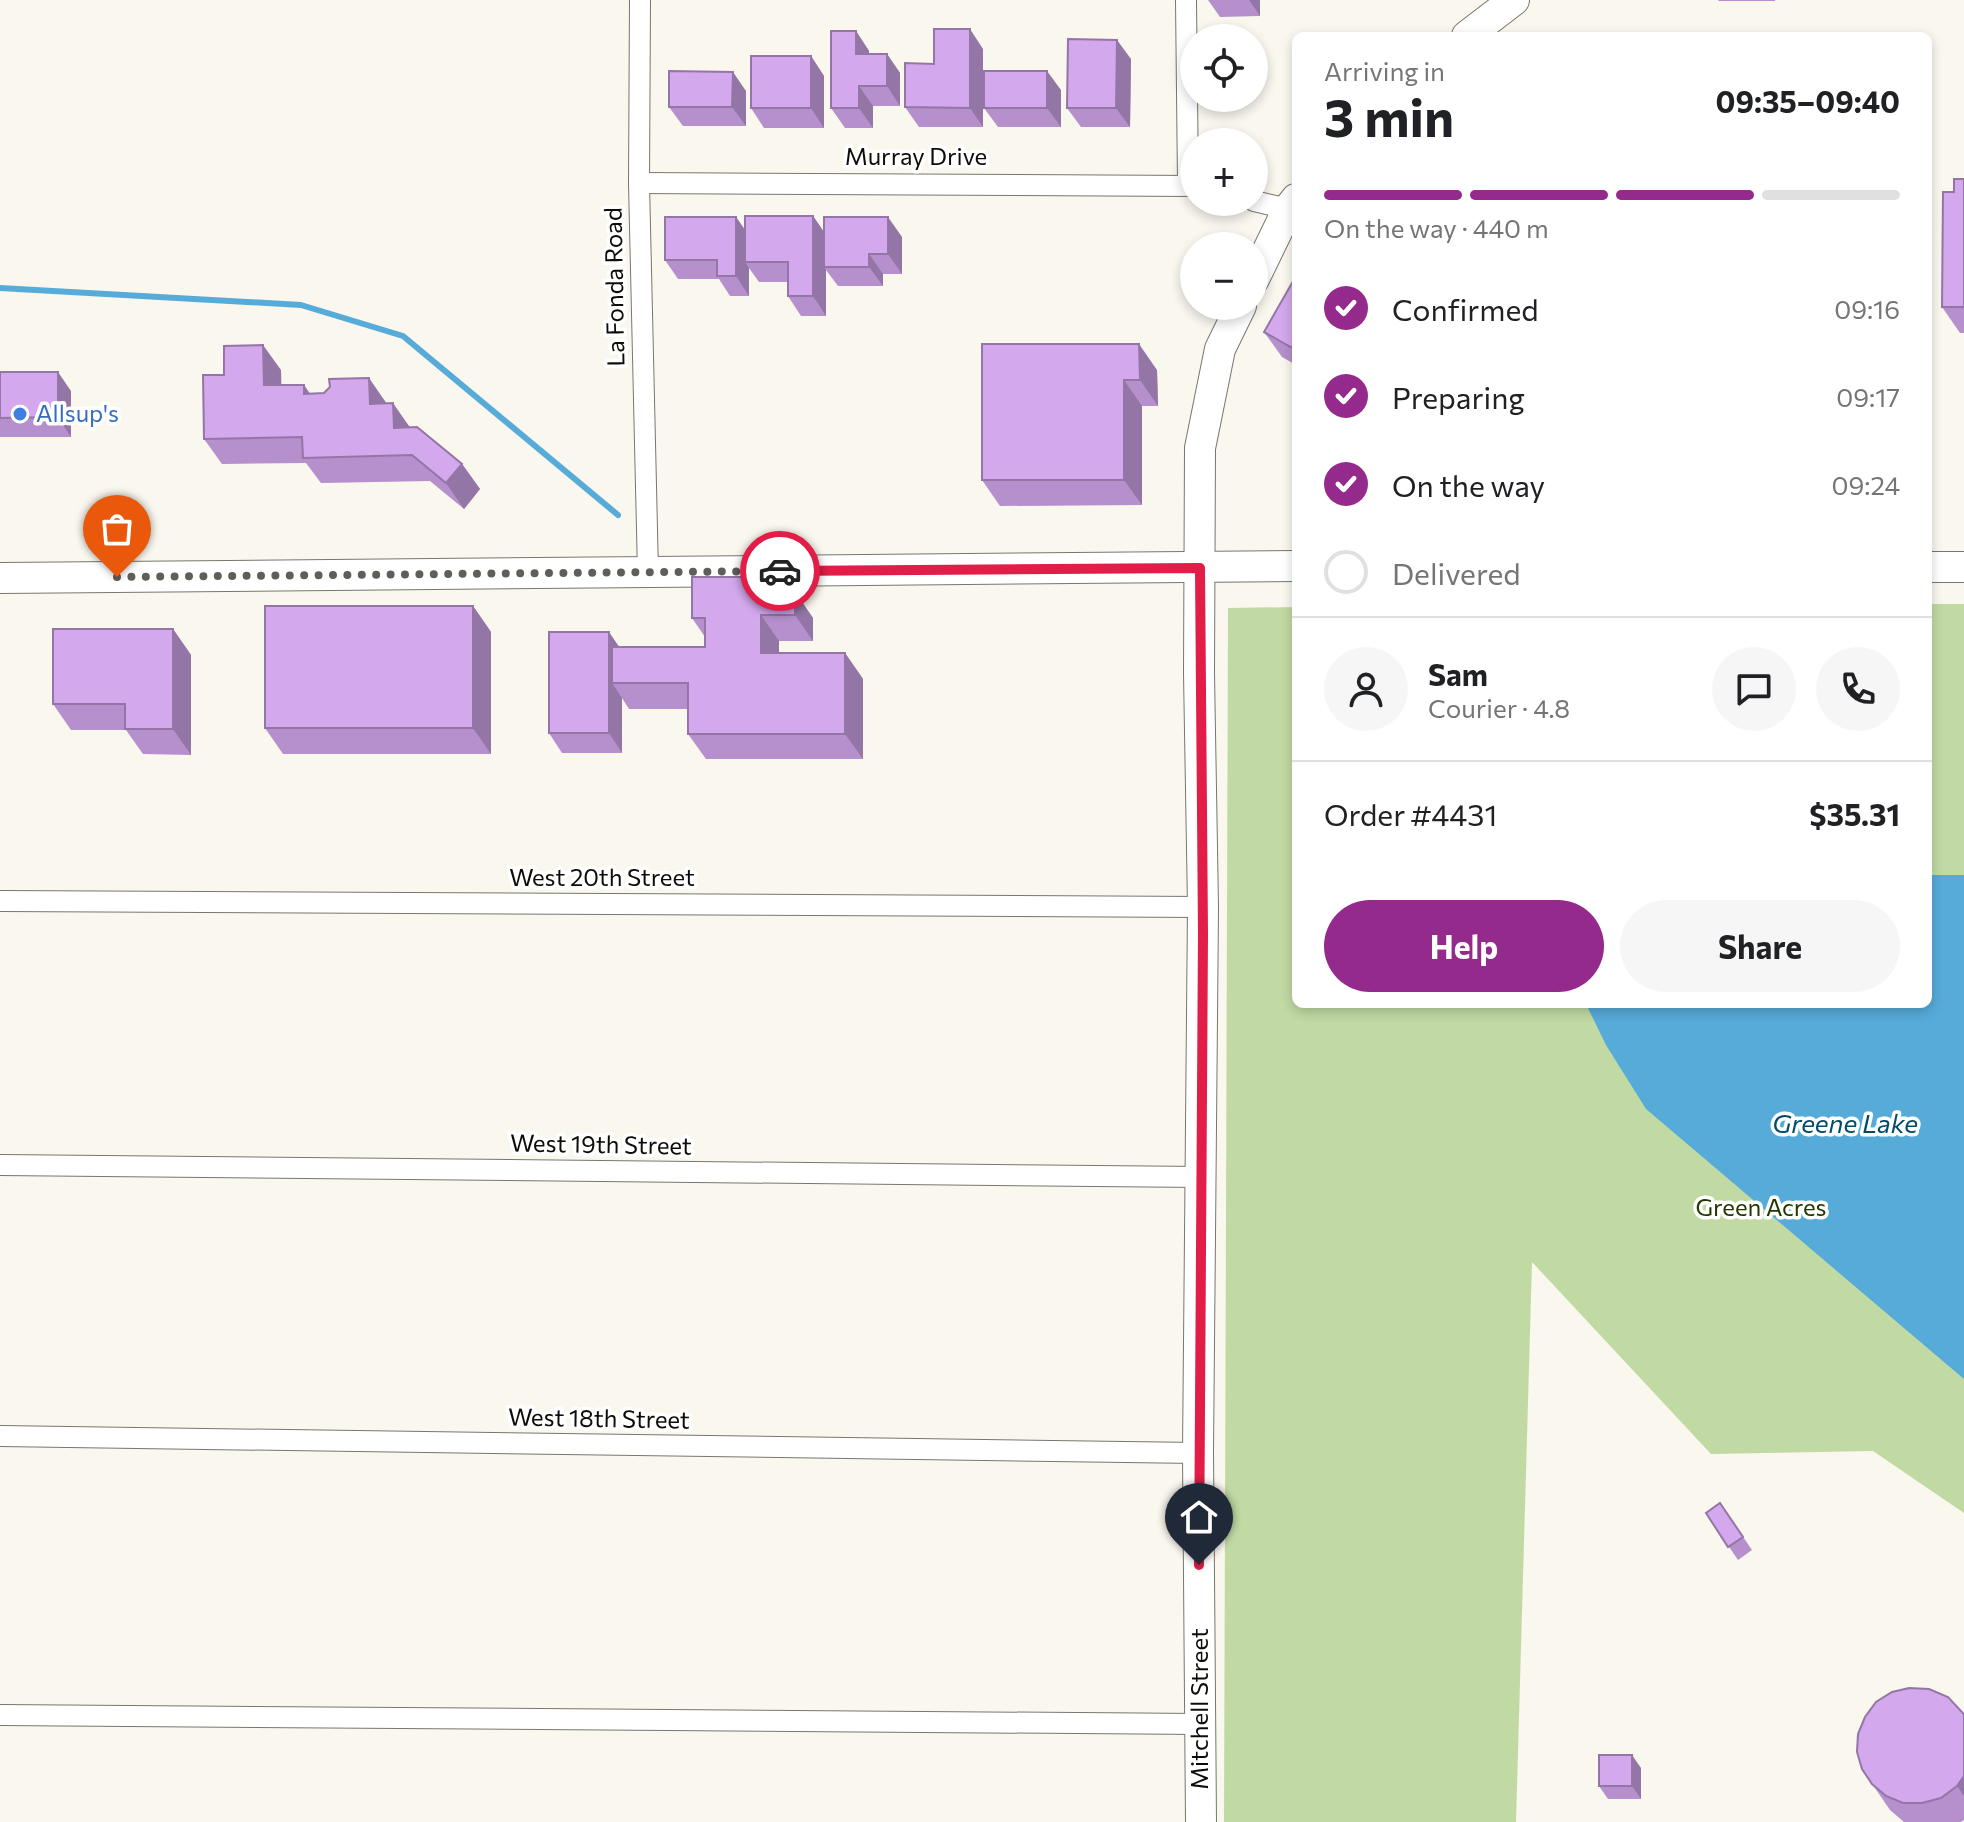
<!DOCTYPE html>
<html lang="en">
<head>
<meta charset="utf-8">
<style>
	:root { --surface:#fff; --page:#f6f6f6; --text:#202124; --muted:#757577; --line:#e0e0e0; --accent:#952a8d }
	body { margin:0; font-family:Commissioner,sans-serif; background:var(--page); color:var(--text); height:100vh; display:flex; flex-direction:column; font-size:30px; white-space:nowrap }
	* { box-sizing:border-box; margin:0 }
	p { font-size:26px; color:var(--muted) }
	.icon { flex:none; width:44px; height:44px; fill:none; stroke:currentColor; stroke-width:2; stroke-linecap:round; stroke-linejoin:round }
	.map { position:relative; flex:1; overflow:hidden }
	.panel { position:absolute; left:1292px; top:32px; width:640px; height:976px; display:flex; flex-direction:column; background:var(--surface); border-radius:12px; box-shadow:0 4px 12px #0003 }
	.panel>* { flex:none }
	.buttons { position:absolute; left:1180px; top:24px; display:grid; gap:16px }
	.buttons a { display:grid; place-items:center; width:88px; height:88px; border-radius:50%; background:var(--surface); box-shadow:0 4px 12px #0003; font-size:40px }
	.pin { position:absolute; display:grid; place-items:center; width:68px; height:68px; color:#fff; margin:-82px -34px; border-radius:50% 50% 50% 0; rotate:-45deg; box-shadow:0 0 8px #0007 }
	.pin .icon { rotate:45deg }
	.courier { position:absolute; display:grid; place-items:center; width:80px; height:80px; margin:-40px; border:6px solid #e11d48; border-radius:50%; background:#fff; color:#222; box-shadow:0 2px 10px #0007 }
	.head em { font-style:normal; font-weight:700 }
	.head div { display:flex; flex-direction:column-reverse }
	.head { display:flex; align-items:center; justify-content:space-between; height:136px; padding:0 32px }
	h1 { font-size:52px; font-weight:700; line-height:60px }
	.bar { display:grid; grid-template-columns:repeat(4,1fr); gap:12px 8px; align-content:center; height:96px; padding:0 32px }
	.bar i { height:10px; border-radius:6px; background:var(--line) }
	.bar .on { background:var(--accent) }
	.bar p { grid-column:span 4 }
	.line { display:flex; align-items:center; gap:20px; padding:0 32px; border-top:2px solid var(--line) }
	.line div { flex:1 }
	.round { display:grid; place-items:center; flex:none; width:84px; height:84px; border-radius:42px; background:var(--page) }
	ol { padding:0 32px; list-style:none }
	li { display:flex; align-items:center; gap:24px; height:88px }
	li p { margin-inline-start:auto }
	li .icon { padding:8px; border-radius:50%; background:var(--accent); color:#fff; stroke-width:4 }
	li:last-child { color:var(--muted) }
	li i { width:44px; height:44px; border:4px solid var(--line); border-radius:50% }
	.primary-button { display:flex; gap:16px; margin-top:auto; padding:16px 32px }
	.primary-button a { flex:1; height:92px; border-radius:48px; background:var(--accent); color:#fff; font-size:32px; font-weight:700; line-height:92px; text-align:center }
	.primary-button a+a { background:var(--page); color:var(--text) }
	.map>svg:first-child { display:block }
	.green { fill:#c1daa4 }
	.water { fill:#56abd9 }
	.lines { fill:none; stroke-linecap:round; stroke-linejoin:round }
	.stream { stroke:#56abd9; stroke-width:6 }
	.street-casing { stroke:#78766e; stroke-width:22 }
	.secondary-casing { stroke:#78766e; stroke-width:32 }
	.street { stroke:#fff; stroke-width:20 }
	.secondary { stroke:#fff; stroke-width:30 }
	.wall { fill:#b590cc }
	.shaded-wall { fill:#9476a6 }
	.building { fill:#d3a8ed; stroke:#9476a6; stroke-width:2 }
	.done { stroke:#605e59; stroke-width:8; stroke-dasharray:0 14.4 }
	.route { stroke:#e11d48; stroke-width:10 }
	.shop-dot { fill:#3f7fe0; stroke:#fff; stroke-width:3 }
	.labels { text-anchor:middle; stroke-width:7; stroke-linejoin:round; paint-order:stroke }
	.street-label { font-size:24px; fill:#0d0c09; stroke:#fff }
	.shop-label { font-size:24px; fill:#366cbe; stroke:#fff; text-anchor:start }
	.park-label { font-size:24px; fill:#223600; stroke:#fff }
	.water-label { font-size:26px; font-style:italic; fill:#024c6b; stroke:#fff }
</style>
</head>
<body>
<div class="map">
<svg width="1964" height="1822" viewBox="0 0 1964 1822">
	<rect width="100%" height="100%" fill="#f9f7ee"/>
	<path class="green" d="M1928,604H1964V1513L1873,1451L1711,1454L1532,1262L1516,1822H1224L1228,608L1296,607V1004H1928Z"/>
	<path class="water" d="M1928,875H1964V1379L1646,1109L1606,1045L1586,1004H1928Z"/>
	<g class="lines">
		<path class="stream" d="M0,288L301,305L403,336L618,515"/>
		<g class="street-casing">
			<g id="street">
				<path d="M640,0L639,183L648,573"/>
				<path d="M1186,0L1188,184"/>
				<path d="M639,183L1194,186"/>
				<path d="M1254,201L1288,209"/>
				<path d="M0,901L1203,907"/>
				<path d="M0,1165L1202,1177"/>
				<path d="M0,1436L1198,1453"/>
				<path d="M0,1715L1200,1724"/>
			</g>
		</g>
		<g class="secondary-casing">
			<g id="secondary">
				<path d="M1467,36L1514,0"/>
				<path d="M1254,279L1288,209L1296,199"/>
				<path d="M1928,567H1964"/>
				<path d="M0,578L1296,566"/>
				<path d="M1201,1822L1198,1453L1203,907L1199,673L1200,448L1220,349L1241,306"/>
			</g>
		</g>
		<use href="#street" class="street"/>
		<use href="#secondary" class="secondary"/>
	</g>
	<g class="wall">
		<path d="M1208,0H1260V16L1220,17Z"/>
		<path d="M1718,0H1775V1H1719Z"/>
		<path d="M856,31L869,51V54H887L900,73V106H873V128H845L831,108Z"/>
		<path d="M983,49V127H919L905,107L934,64Z"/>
		<path d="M811,56L824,76V128H764L751,108Z"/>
		<path d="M1131,59L1130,127H1081L1067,108Z"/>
		<path d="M1061,90V127H998L984,108Z"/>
		<path d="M746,91V126H683L669,107Z"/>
		<path d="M1964,179V333H1960L1942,307L1954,192Z"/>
		<path d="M813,216L824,232L902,237V274H883V286H838L826,270V316H801L788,296V282H759L749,268V296H730L719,279H678L665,260L736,217L745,230Z"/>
		<path d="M1296,276V365L1282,357L1264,332Z"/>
		<path d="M982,344L1157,370L1158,406H1142V505L1000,506L982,480Z"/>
		<path d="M281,370V385H304L310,394L387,403L410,427L462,464L480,489L464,509L430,481L321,483L306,463L222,464L204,439L224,375Z"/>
		<path d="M0,372L71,391V437H0Z"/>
		<path d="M767,592H795L813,618V641H779V653H845L863,679V759H706L688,734V709H629L622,698V753H562L549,733L620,647H705V637L692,618Z"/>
		<path d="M473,606L491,632V754H283L265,728Z"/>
		<path d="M173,629L191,655V755L143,754L126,730H71L53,704Z"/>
		<path d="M1720,1503L1752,1550L1738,1560L1706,1513Z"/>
		<path d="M1964,1714V1820L1961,1822H1904L1890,1810L1862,1769Z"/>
		<path d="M1641,1768V1799H1608L1599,1786Z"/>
	</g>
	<g class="shaded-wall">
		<path d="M1249,0H1260V16Z"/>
		<path d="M970,29L983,49V127L970,108Z"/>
		<path d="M856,31L869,51V73L856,54Z"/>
		<path d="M1117,40L1131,59L1130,127L1116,108Z"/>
		<path d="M887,54L900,73V106L887,86Z"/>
		<path d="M811,56L824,76V128L811,108Z"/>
		<path d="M1047,71L1061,90V127L1047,108Z"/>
		<path d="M733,72L746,91V126L732,107Z"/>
		<path d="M859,86L873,106V128L859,108Z"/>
		<path d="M813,216L826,235L824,267L826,270V316L813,296Z"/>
		<path d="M736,217L749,236L745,262L749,268V296L736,276Z"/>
		<path d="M888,217L902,237V274L888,254Z"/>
		<path d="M869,254L883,274V286L869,267Z"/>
		<path d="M1139,344L1157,370L1158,406L1140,380Z"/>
		<path d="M263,345L281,370L282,411L264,385Z"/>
		<path d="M58,372L71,391V437L58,417Z"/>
		<path d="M369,378L387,404H370Z"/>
		<path d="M1124,380L1142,406V505L1124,480Z"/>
		<path d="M304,385L321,410L304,394Z"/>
		<path d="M393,403L411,429L394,428Z"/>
		<path d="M462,464L480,489L464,509L446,483Z"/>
		<path d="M757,577L775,603L757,592Z"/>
		<path d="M795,592L813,618V641L795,615Z"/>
		<path d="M473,606L491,632V754L473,728Z"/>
		<path d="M761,615L779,641V679L761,653Z"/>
		<path d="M173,629L191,655V755L173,729Z"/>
		<path d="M609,632L622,651L612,683L622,698V753L609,733Z"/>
		<path d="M845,653L863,679V759L845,734Z"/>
		<path d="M1632,1755L1641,1768V1799L1632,1786Z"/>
		<path d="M1964,1776V1796L1957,1786Z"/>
	</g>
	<g class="building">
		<path d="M934,29H970V108L905,107V63L934,64Z"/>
		<path d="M831,31H856V54H887V86H859V108H831Z"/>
		<path d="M1068,39L1117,40L1116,108H1067Z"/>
		<rect x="751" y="56" width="60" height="52"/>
		<path d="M669,71L733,72L732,107H669Z"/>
		<rect x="984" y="71" width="63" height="37"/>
		<path d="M1954,179H1964V307H1942L1943,192H1954Z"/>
		<path d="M745,216H813V296H788V262H745Z"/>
		<path d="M665,217H736V276H717V260H665Z"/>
		<path d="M824,217H888V254H869V267H824Z"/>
		<path d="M1296,276V350L1264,332Z"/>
		<path d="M982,344H1139L1140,380H1124V480H982Z"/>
		<path d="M263,345L264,385H304V394L324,393L330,387L329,379L369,378L370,404L393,403L394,428L417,427L462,464L446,483L412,455L303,458L302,437L204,439L203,375H224V346Z"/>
		<path d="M0,372H58V417L0,418Z"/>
		<path d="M692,577H757V592H795V615H761V653H845V734H688V683H612V647H705V618H692Z"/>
		<rect x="265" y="606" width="208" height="122"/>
		<path d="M53,629H173V729H125V704H53Z"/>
		<rect x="549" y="632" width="60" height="101"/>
		<path d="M1720,1503L1743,1537L1728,1547L1706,1513Z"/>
		<path d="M1909,1688L1929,1689L1948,1697L1962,1712L1964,1715V1776L1957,1786L1941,1798L1922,1803H1903L1886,1796L1872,1784L1862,1769L1857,1752L1858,1734L1865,1717L1876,1702L1892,1692Z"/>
		<rect x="1599" y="1755" width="33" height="31"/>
	</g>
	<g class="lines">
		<path class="done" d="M117,577L780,571"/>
		<path class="route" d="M780,571L1200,568L1203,934L1199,1565"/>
	</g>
	<circle class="shop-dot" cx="20" cy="414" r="8"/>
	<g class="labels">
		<g class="street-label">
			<text x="916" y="165">Murray Drive</text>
			<text transform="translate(615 287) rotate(-91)" y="8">La Fonda Road</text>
			<text x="602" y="886">West 20th Street</text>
			<text transform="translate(601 1145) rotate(1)" y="8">West 19th Street</text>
			<text transform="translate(599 1419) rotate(1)" y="8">West 18th Street</text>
			<text transform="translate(1200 1709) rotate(-90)" y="8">Mitchell Street</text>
		</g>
		<g class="shop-label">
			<text x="36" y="422">Allsup's</text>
		</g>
		<g class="park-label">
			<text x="1761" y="1216">Green Acres</text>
		</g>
		<g class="water-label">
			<text x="1845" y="1133">Greene Lake</text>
		</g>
	</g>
</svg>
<div class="buttons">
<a><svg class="icon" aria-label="locate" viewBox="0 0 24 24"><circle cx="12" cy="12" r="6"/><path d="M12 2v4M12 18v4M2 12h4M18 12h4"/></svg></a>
<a>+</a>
<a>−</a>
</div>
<div class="pin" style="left:117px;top:577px;background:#ea580c"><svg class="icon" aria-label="bag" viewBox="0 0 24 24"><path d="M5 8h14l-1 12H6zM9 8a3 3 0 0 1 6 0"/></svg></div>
<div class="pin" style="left:1199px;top:1565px;background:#1f2937"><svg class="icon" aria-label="home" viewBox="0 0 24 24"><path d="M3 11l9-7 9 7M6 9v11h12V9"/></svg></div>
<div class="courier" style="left:780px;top:571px"><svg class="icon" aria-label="car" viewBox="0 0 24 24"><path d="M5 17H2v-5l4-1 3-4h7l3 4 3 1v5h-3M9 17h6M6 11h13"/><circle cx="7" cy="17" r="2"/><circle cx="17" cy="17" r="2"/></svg></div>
<section class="panel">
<div class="head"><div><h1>3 min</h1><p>Arriving in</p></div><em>09:35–09:40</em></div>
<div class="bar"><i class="on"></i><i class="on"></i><i class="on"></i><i></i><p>On the way · 440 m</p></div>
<ol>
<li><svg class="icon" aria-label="check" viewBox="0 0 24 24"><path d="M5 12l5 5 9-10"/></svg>Confirmed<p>09:16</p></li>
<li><svg class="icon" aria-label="check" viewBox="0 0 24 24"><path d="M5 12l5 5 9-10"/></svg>Preparing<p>09:17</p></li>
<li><svg class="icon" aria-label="check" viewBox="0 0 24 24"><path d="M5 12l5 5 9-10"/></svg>On the way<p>09:24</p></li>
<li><i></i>Delivered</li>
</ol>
<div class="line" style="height:144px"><a class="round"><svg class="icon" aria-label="person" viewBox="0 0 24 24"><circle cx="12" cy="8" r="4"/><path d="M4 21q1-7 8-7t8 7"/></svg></a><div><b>Sam</b><p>Courier · 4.8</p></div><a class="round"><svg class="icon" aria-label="chat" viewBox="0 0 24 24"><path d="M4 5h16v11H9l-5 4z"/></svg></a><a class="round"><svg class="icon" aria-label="phone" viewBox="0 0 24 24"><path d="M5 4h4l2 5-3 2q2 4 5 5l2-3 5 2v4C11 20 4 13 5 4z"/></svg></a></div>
<div class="line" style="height:104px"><div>Order #4431</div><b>$35.31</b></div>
<div class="primary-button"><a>Help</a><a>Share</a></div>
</section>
</div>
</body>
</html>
